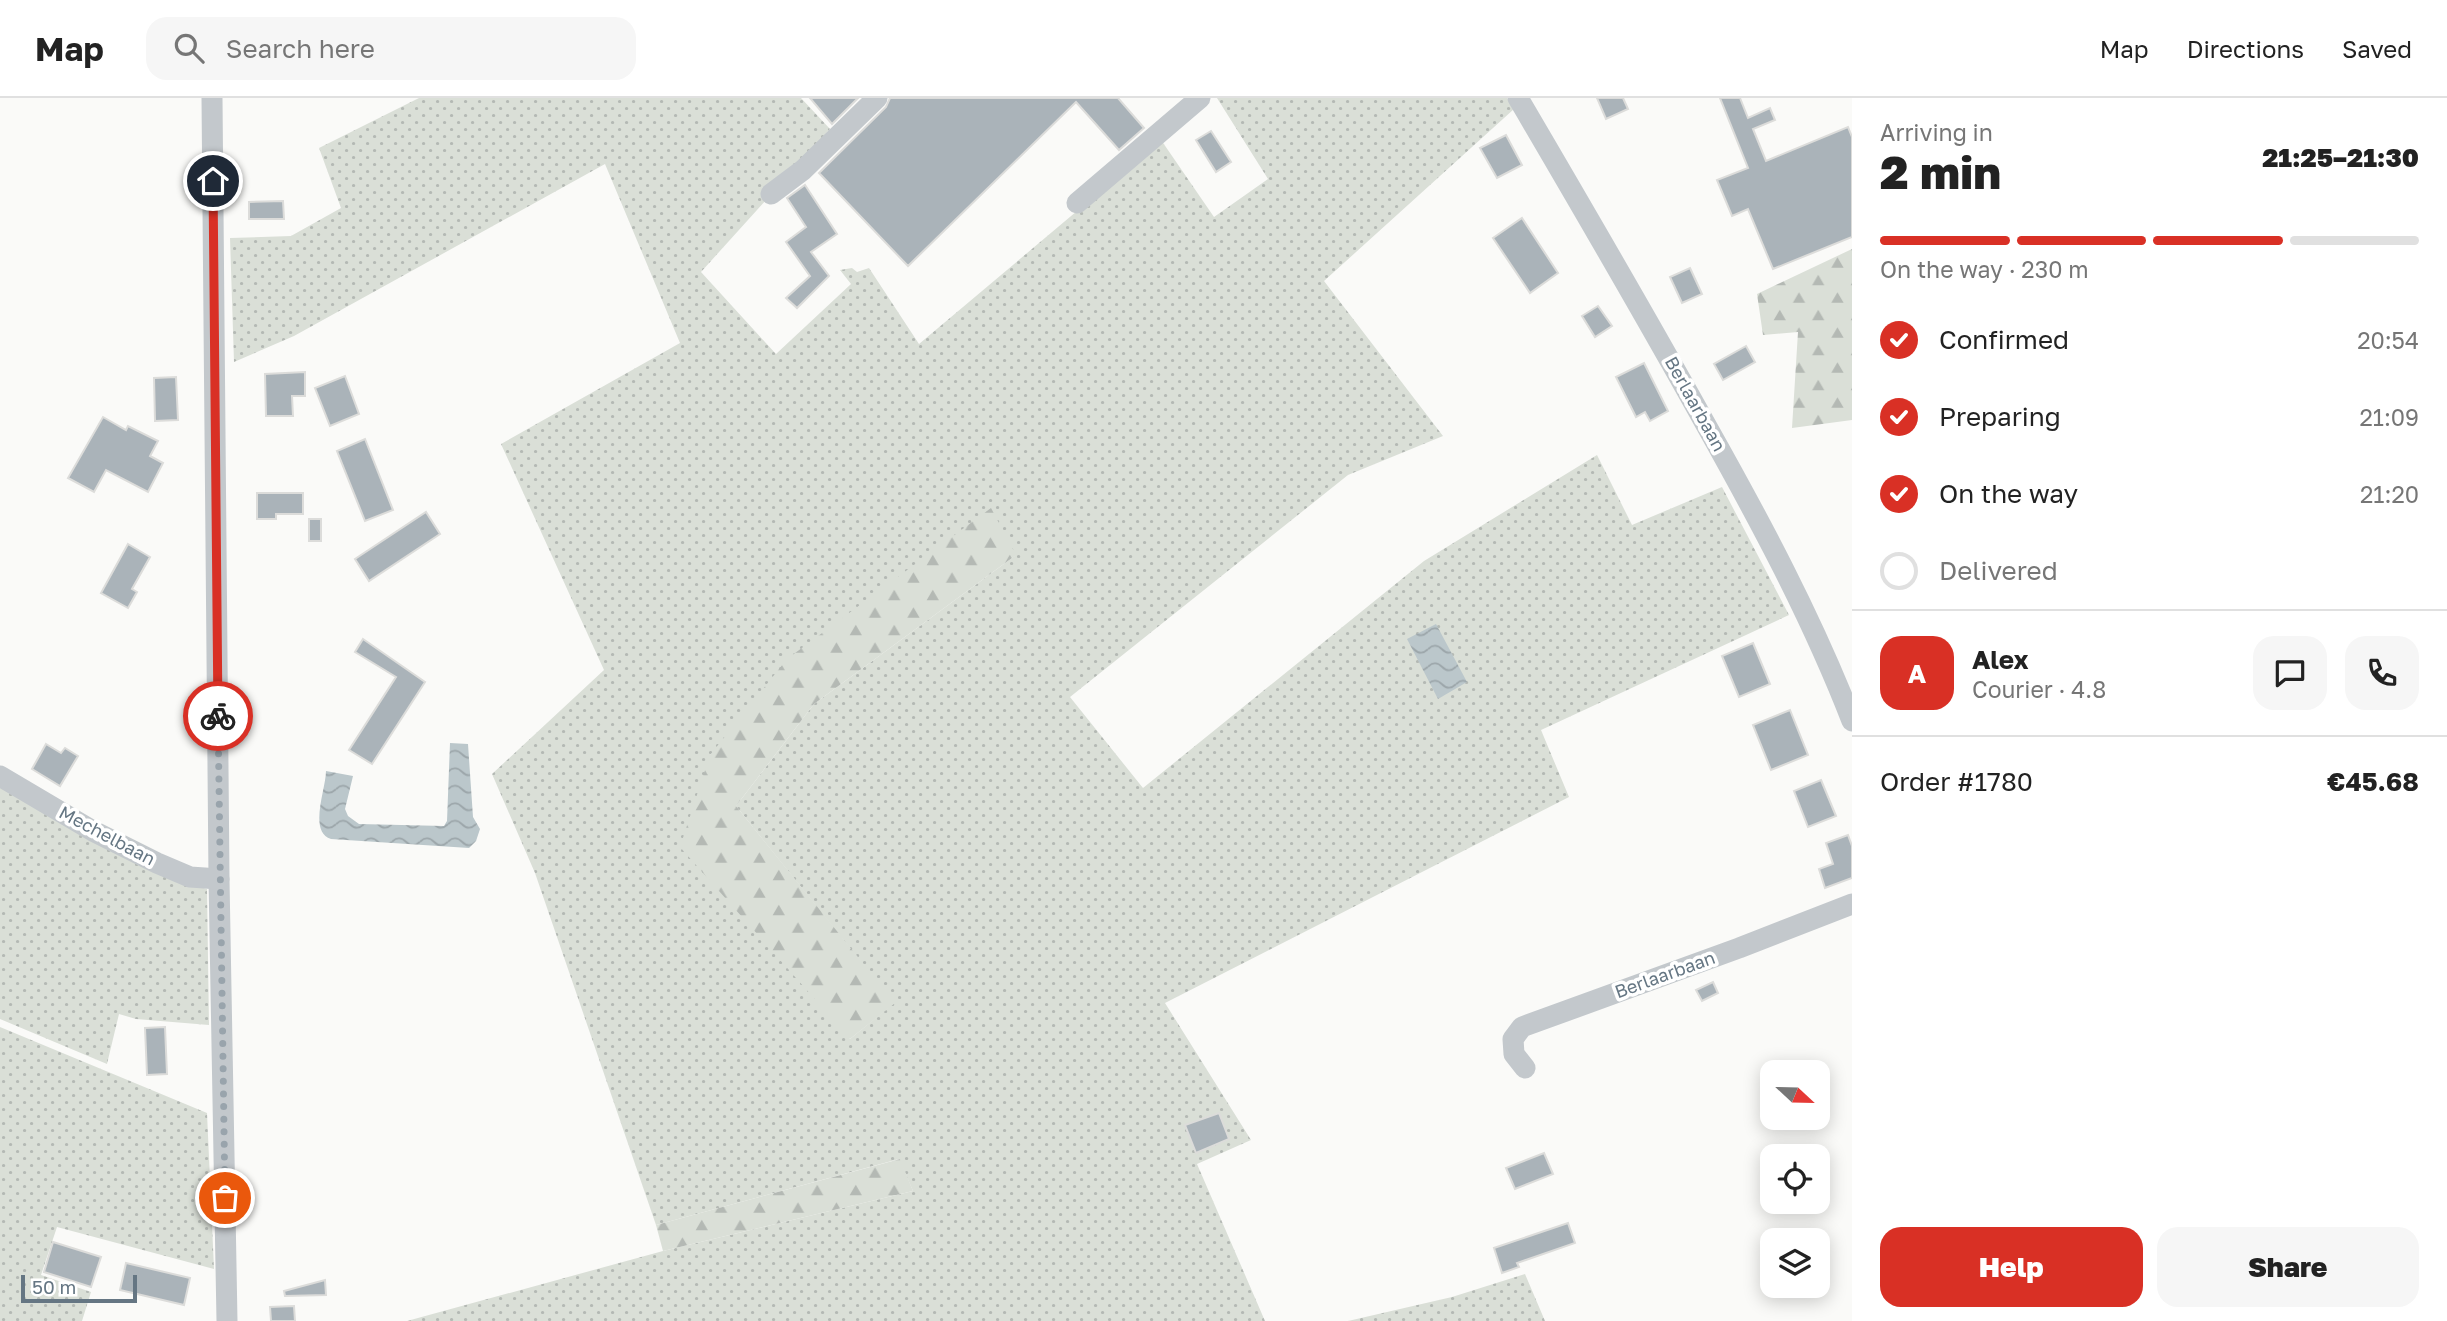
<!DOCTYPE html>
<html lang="en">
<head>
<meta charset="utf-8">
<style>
	:root { --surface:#fff; --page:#f6f6f6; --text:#222; --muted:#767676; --line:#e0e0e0; --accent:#d93025 }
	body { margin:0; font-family:"Golos Text",sans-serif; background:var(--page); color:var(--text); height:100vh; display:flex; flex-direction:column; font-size:26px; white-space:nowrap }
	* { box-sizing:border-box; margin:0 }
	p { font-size:23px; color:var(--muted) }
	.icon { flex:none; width:38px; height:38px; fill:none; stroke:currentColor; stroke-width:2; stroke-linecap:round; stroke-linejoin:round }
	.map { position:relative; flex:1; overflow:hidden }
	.panel { display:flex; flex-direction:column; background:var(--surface); width:595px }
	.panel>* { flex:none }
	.needle { width:46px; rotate:112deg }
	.controls { position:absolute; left:1760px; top:962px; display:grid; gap:14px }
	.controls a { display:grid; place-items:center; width:70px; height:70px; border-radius:14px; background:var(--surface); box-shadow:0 4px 18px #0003; font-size:35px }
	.scale { position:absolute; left:21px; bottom:18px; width:116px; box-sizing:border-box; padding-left:7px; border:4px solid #657683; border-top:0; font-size:19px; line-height:24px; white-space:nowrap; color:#657683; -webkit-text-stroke:5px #fff; paint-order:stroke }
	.pin { position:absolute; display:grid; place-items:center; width:60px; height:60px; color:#fff; margin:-30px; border:4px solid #fff; border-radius:50%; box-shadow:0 2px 7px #0007 }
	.courier { position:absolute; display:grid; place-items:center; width:70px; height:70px; margin:-35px; border:5px solid #d93025; border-radius:50%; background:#fff; color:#222; box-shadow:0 2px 9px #0007 }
	.summary em { font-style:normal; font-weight:800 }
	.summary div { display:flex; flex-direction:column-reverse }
	.summary { display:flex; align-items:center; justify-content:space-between; height:119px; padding:0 28px }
	h1 { font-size:46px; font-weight:800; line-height:52px }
	.bar { display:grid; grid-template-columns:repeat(4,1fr); gap:10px 7px; align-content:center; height:84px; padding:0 28px }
	.bar i { height:9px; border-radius:5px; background:var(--line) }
	.bar .on { background:var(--accent) }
	.bar p { grid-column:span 4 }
	.line { display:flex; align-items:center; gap:18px; padding:0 28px; border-top:2px solid var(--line) }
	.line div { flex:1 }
	.round { display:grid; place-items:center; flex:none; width:74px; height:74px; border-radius:21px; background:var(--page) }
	ol { padding:0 28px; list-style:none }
	li { display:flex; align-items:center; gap:21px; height:77px }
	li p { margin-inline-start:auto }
	li .icon { padding:7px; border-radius:50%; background:var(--accent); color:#fff; stroke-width:4 }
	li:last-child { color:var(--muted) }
	li i { width:38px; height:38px; border:4px solid var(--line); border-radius:50% }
	.primary-button { display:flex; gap:14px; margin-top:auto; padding:14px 28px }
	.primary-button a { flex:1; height:80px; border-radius:21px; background:var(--accent); color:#fff; font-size:28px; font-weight:800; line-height:80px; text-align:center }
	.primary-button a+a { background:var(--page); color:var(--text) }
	header { display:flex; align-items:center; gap:42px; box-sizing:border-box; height:98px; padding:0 35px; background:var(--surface); border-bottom:2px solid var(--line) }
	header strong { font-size:33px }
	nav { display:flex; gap:38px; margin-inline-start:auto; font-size:24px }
	.search { width:490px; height:63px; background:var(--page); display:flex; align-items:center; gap:18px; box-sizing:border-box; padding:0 24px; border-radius:21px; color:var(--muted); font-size:26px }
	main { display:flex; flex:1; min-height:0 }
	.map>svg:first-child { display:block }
	.grass { fill:url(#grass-dots); fill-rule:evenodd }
	.forest { fill:url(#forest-firs) }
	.water { fill:url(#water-waves) }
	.building { fill:#aab3b9; stroke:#dcdcda; stroke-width:2 }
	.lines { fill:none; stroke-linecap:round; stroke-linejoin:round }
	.minor { stroke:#c3c8cc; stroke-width:21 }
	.done { stroke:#99a4ac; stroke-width:7; stroke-dasharray:0 12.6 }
	.route { stroke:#d93025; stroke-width:9 }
	.labels { text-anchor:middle; stroke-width:7; stroke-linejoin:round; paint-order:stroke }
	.street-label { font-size:18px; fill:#657683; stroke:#fff }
</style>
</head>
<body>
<header>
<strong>Map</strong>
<div class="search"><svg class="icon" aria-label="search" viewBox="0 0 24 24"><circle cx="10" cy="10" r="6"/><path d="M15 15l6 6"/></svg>Search here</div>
<nav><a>Map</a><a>Directions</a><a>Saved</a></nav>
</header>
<main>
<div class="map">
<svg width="1852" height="1223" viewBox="0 0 1852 1223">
	<defs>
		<pattern id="grass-dots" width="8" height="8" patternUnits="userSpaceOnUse" patternTransform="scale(1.75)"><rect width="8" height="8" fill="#dadfd7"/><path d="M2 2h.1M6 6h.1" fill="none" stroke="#b4b9b4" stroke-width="1.8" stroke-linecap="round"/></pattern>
		<pattern id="forest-firs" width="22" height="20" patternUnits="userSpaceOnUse" patternTransform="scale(1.75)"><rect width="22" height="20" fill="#dadfd7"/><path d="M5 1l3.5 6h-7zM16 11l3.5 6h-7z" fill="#b4b9b4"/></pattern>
		<pattern id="water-waves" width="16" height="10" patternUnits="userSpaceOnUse" patternTransform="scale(1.75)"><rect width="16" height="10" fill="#bbc7cb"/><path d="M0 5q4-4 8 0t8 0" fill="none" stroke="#9ca6aa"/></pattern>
	</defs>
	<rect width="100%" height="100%" fill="#fafaf8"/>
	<g class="grass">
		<path d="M419,0H801L830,31L701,174L776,256L851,186L840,172L852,170L857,174L869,170L919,246L1077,113L1159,39L1214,119L1268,81L1217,0H1507L1514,11L1324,183L1443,338L1348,377L1070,599L1143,690L1424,463L1597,357L1632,427L1722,389L1789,517L1541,632L1569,699L1165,905L1251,1042L1197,1066L1265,1223H407L663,1153L913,1093L899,1061L656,1127L535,775L492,676L604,572L501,346L680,245L605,66L294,238L234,264L230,140L291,138L341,110L319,50ZM1016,457L814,606L736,708L894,905L850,941L710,657Z"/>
		<path d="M0,688L155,775L207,791L209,927L136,921L119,916L107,966L0,921Z"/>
		<path d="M0,929L207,1015L214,1171L57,1129L41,1177L91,1194L82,1223H0Z"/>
		<path d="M1525,1176L1545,1223H1348L1452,1199Z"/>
	</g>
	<g class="forest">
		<path d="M1852,151V322L1792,330L1798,234L1763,237L1757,196Z"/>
		<path d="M991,410L1016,457L814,606L736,708L895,905L850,941L680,749L710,657L787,561Z"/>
		<path d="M900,1061L913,1093L663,1153L656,1127Z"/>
	</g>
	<g class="water">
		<path d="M1436,526L1467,584L1438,601L1407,541Z"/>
		<path d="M450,645L468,646L473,719L480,731L476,743L469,750L331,741C308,734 326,691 326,673L353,678L345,711L348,718L359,726L444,728L447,723Z"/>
	</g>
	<g class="building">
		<path d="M810,0H858L832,26Z"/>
		<path d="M890,0H1118L1144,30L1119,52L1076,4L908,168L819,75L886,9Z"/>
		<path d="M1597,0H1623L1628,11L1606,21Z"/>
		<path d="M1720,0H1740L1748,20L1770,10L1775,22L1753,31L1766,63L1848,29L1852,39V139L1773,171L1748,111L1732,118L1717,82L1748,70Z"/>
		<path d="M1211,33L1231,64L1216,74L1196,42Z"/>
		<path d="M1506,37L1522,67L1497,80L1480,50Z"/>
		<path d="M805,87L837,136L811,154L829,178L797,210L786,200L810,178L786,144L806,129L787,100Z"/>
		<path d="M283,103L284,121H249V104Z"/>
		<path d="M1522,120L1558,175L1530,195L1493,140Z"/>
		<path d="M1690,170L1702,196L1682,205L1670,179Z"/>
		<path d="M1598,208L1612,228L1595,239L1582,218Z"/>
		<path d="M1746,248L1755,264L1723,282L1714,266Z"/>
		<path d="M1644,265L1668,313L1650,323L1645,314L1636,319L1616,279Z"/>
		<path d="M305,274V298H292L293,318H266L265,276Z"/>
		<path d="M345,278L359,316L330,328L315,290Z"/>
		<path d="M176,279L178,322L155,323L154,280Z"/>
		<path d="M103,319L126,332L128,328L158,343L150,358L163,365L148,394L106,372L94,394L68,380Z"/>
		<path d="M365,341L393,412L365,423L337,353Z"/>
		<path d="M257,395H303V416H276V421H257Z"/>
		<path d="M426,414L440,436L369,483L355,461Z"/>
		<rect x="309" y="421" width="12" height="22"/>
		<path d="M128,446L150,459L132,491L137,494L128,510L101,495Z"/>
		<path d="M363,541L425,584L372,666L349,652L396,579L355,554Z"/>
		<path d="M1753,545L1770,586L1739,599L1722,558Z"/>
		<path d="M1790,612L1808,657L1771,672L1753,627Z"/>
		<path d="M46,646L61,655L65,650L78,658L60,688L32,671Z"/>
		<path d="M1821,682L1836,718L1808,729L1794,693Z"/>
		<path d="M1848,737L1852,748V780L1825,790L1819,771L1833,766L1826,745Z"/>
		<path d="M1713,884L1718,895L1702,903L1696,892Z"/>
		<path d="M165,929L167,976L147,977L145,930Z"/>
		<path d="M1219,1015L1229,1041L1196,1055L1185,1027Z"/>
		<path d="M1544,1055L1553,1076L1515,1091L1506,1070Z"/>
		<path d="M1568,1125L1575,1145L1517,1165L1519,1169L1502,1175L1494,1150Z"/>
		<path d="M53,1144L101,1159L91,1189L44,1174Z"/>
		<path d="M126,1165L190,1180L184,1207L120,1192Z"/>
		<path d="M325,1182L326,1197L285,1198L284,1193Z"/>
		<path d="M294,1208L295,1223H271L270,1209Z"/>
	</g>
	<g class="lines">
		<g class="minor">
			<path d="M212,0L219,781L227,1223"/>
			<path d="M1518,0C1582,109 1645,217 1706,327C1760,423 1812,520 1852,623"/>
			<path d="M771,96L803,72L877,0"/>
			<path d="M1077,105L1200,0"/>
			<path d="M0,678L93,733L157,765L190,779L219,781"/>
			<path d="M1525,970L1514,956L1513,941L1522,929L1739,850L1852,806"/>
		</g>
	</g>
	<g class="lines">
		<path class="done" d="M218,618L225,1100"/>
		<path class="route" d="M213,83L218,618"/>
	</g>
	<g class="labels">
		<g class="street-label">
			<text transform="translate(1695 306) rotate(61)" y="6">Berlaarbaan</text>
			<text transform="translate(107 738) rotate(28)" y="6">Mechelbaan</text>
			<text transform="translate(1665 877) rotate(-20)" y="6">Berlaarbaan</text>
		</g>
	</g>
</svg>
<div class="controls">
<a><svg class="needle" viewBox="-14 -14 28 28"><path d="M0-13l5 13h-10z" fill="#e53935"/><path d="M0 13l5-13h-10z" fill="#767676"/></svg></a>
<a><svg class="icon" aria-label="locate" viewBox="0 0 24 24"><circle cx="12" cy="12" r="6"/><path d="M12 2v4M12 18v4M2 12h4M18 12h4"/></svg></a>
<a><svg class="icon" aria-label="layers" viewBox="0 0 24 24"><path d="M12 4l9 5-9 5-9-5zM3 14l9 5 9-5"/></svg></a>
</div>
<div class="scale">50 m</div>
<div class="pin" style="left:225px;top:1100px;background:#ea580c"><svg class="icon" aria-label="bag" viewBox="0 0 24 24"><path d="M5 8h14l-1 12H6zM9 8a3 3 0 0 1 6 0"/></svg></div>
<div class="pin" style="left:213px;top:83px;background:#1f2937"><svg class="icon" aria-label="home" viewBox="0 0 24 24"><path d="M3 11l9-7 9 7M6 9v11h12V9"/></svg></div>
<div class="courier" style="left:218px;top:618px"><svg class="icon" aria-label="bike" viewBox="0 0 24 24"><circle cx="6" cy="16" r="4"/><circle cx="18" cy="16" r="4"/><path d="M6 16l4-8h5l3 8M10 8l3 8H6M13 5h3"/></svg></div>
</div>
<section class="panel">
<div class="summary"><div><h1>2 min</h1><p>Arriving in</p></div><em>21:25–21:30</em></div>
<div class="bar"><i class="on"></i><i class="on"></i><i class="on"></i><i></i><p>On the way · 230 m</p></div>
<ol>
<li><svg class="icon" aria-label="check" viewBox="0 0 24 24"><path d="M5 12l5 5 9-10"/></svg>Confirmed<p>20:54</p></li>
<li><svg class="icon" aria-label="check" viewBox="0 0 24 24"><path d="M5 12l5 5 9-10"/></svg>Preparing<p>21:09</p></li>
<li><svg class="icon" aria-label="check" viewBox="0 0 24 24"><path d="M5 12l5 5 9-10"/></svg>On the way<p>21:20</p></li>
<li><i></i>Delivered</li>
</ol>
<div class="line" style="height:126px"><b class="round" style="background:var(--accent);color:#fff">A</b><div><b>Alex</b><p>Courier · 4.8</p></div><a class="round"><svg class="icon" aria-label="chat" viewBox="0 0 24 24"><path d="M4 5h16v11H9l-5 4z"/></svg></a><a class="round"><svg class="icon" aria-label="phone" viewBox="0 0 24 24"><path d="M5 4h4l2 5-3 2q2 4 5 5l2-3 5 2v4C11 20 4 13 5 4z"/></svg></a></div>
<div class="line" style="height:91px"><div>Order #1780</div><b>€45.68</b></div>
<div class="primary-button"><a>Help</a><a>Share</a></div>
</section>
</main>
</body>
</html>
